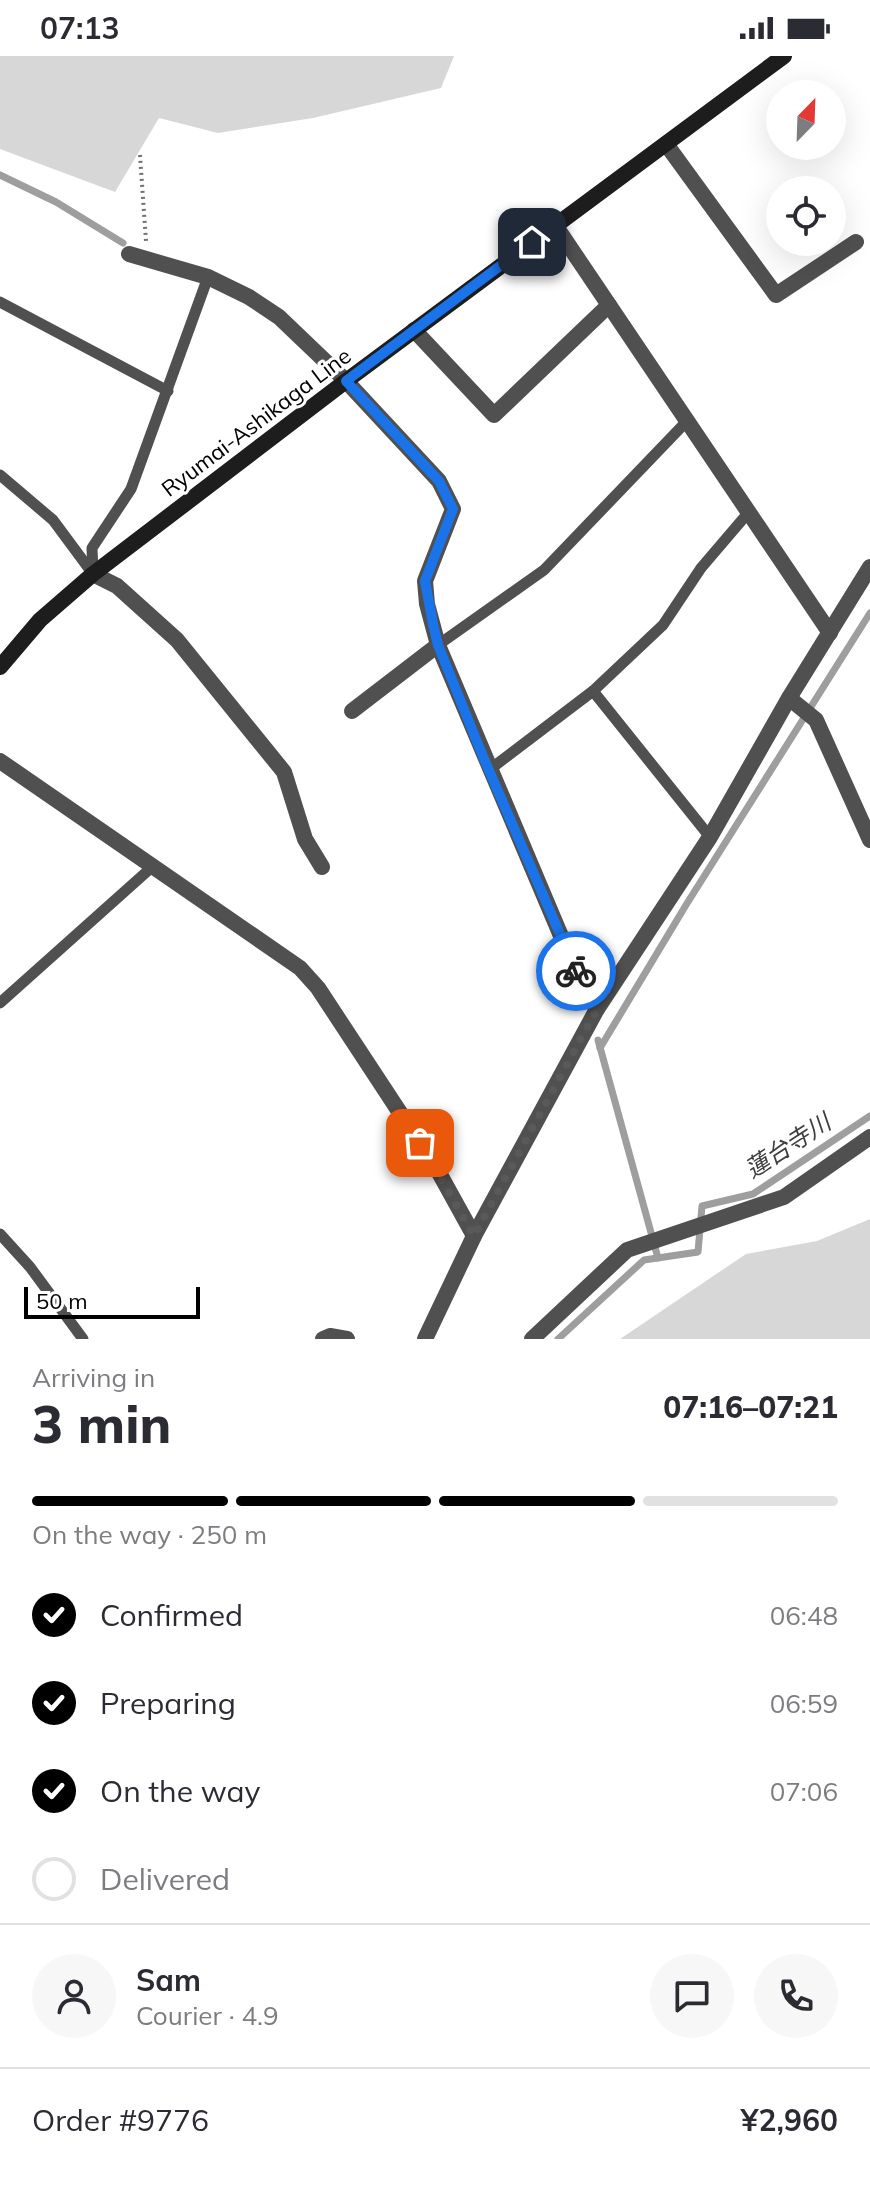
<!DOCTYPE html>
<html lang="en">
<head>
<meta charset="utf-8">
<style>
	:root { --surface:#fff; --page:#f7f7f7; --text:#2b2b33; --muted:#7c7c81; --line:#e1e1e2; --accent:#000 }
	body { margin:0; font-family:Mulish,"Noto Sans JP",sans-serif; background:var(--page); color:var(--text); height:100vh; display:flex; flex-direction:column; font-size:30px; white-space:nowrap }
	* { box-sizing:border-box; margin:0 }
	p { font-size:26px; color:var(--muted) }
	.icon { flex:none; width:44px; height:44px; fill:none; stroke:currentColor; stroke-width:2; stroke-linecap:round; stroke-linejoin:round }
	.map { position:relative; height:1283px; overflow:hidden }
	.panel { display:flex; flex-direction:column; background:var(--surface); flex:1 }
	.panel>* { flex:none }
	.needle { width:52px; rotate:23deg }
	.fabs { position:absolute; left:766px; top:24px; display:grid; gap:16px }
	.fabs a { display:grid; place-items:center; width:80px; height:80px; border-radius:50%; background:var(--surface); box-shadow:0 8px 32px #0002; font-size:40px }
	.scale { position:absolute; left:24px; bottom:20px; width:176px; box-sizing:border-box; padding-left:8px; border:4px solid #000; border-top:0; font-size:22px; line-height:28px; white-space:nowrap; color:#000; -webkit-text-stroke:6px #fff; paint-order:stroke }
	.pin { position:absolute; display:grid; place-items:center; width:68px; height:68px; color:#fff; margin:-34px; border-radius:16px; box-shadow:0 4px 12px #0006 }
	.courier { position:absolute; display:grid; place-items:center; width:80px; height:80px; margin:-40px; border:6px solid #1a73e8; border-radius:50%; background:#fff; color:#222; box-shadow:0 2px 10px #0007 }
	.headline em { font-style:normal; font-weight:800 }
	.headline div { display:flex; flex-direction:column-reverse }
	.headline { display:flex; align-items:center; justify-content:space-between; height:136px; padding:0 32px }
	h1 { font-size:52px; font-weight:800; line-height:60px }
	.bar { display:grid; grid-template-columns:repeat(4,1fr); gap:12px 8px; align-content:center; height:96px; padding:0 32px }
	.bar i { height:10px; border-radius:6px; background:var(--line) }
	.bar .on { background:var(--accent) }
	.bar p { grid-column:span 4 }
	.line { display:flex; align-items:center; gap:20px; padding:0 32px; border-top:2px solid var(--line) }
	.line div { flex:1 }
	.round { display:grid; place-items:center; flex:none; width:84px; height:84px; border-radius:42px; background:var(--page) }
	ol { padding:0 32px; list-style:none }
	li { display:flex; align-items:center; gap:24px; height:88px }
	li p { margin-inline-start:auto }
	li .icon { padding:8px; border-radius:50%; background:var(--accent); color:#fff; stroke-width:4 }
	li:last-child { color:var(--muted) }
	li i { width:44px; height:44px; border:4px solid var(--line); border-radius:50% }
	.status { display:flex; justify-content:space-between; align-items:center; height:56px; padding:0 40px; background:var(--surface); direction:ltr }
	.status svg { height:22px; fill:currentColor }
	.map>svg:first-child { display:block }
	.green { fill:#d7d7d7 }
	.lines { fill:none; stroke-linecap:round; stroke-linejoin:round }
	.stream { stroke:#9e9e9e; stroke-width:7 }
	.path { stroke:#727272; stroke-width:4; stroke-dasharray:2 4; stroke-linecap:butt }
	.lane { stroke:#505050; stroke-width:11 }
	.street { stroke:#505050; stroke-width:16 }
	.secondary { stroke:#1d1d1d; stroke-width:16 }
	.done { stroke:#595959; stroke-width:8; stroke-dasharray:0 14.4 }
	.route { stroke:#1a73e8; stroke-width:10 }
	.labels { text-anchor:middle; stroke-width:6; stroke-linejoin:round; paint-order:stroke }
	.street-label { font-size:22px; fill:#000; stroke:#fff }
	.water-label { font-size:24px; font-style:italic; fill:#3f3f3f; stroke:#fff }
</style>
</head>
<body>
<div class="status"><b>07:13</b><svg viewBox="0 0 49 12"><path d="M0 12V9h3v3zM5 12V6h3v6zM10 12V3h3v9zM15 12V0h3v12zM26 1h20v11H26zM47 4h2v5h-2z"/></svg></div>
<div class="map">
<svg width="870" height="1283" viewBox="0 0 870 1283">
	<rect width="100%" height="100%" fill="#fff"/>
	<g class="green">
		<path d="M0,0H454L441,32L313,62L218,77L159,62L115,136L0,93Z"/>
		<path d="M870,1163V1283H620L746,1198L817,1185Z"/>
	</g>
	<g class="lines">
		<g class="stream">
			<path d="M0,119L56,146L123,187"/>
			<path d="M598,984L658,1202"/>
			<path d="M600,992L686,849L870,557"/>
			<path d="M558,1283L644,1204L698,1196L702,1150L753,1138L870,1060"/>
		</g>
		<path class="path" d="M140,99L146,185"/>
		<g class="lane">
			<path d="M0,246L168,335"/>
			<path d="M0,419L53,464L93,518"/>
			<path d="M93,518L92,492L131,433L208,221"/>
			<path d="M438,589L544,514L687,365"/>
			<path d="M593,635L710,781"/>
			<path d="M489,714L593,635L663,569L701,512L748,457"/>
			<path d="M0,947L152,811"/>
			<path d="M0,1178L30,1211L83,1283"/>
		</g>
		<g class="street">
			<path d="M666,88L776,239L856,186"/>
			<path d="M555,169L830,577"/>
			<path d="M129,198L208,221L249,241L279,261L346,325L439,425L453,453L425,525L427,548L438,589L583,932L597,953"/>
			<path d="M414,274L494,359L609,249"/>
			<path d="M93,518L117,530L177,584L284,716L305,783L322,811"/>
			<path d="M789,642L816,664L870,784"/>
			<path d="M352,655L438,589"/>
			<path d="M0,705L300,912L318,932L437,1113L474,1180"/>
			<path d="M323,1283L330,1280L347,1283"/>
			<path d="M425,1283L474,1180L597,953L710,781L789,642L870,511"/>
			<path d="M532,1283L627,1194L784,1141L870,1081"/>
		</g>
		<path class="secondary" d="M0,611L40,564L93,518L346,325L784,0"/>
	</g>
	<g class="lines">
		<path class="done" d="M420,1087L474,1180L597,953L576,915"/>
		<path class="route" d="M532,186L346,325L439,425L453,453L425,525L433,568L438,589L484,703L576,915"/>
	</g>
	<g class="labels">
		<g class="street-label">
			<text transform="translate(256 366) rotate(-37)" y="8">Ryumai-Ashikaga Line</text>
		</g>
		<g class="water-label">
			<text transform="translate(788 1090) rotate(-33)" y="8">蓮台寺川</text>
		</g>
	</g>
</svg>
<div class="fabs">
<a><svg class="needle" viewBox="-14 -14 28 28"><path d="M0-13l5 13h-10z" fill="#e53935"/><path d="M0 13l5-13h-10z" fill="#7c7c81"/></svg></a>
<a><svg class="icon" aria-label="locate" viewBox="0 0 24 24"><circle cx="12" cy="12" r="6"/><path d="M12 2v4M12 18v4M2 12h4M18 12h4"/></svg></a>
</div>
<div class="scale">50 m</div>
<div class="pin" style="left:420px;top:1087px;background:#ea580c"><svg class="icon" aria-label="bag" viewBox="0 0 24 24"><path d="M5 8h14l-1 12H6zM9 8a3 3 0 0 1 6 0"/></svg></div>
<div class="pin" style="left:532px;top:186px;background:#1f2937"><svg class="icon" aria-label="home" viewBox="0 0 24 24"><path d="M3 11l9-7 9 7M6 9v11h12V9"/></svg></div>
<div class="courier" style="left:576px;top:915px"><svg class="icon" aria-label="bike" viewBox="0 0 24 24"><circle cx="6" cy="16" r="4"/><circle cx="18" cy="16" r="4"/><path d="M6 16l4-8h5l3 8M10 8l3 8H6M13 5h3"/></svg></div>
</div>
<section class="panel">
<div class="headline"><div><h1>3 min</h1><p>Arriving in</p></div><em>07:16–07:21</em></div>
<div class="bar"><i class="on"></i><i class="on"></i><i class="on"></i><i></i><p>On the way · 250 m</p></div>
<ol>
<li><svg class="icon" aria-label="check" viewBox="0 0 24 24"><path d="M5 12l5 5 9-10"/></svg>Confirmed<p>06:48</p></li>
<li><svg class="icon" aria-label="check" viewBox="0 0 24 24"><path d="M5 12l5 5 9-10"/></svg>Preparing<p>06:59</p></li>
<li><svg class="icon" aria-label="check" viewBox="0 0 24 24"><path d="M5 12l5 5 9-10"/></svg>On the way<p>07:06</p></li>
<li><i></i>Delivered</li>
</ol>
<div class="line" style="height:144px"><a class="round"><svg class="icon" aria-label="person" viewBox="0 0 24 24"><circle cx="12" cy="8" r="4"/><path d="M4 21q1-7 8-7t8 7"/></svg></a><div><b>Sam</b><p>Courier · 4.9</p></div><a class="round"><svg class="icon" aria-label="chat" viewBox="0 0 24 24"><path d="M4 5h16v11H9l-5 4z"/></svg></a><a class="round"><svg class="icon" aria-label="phone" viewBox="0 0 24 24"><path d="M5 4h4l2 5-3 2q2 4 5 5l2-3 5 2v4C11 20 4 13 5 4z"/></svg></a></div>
<div class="line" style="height:104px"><div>Order #9776</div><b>¥2,960</b></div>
</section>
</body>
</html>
